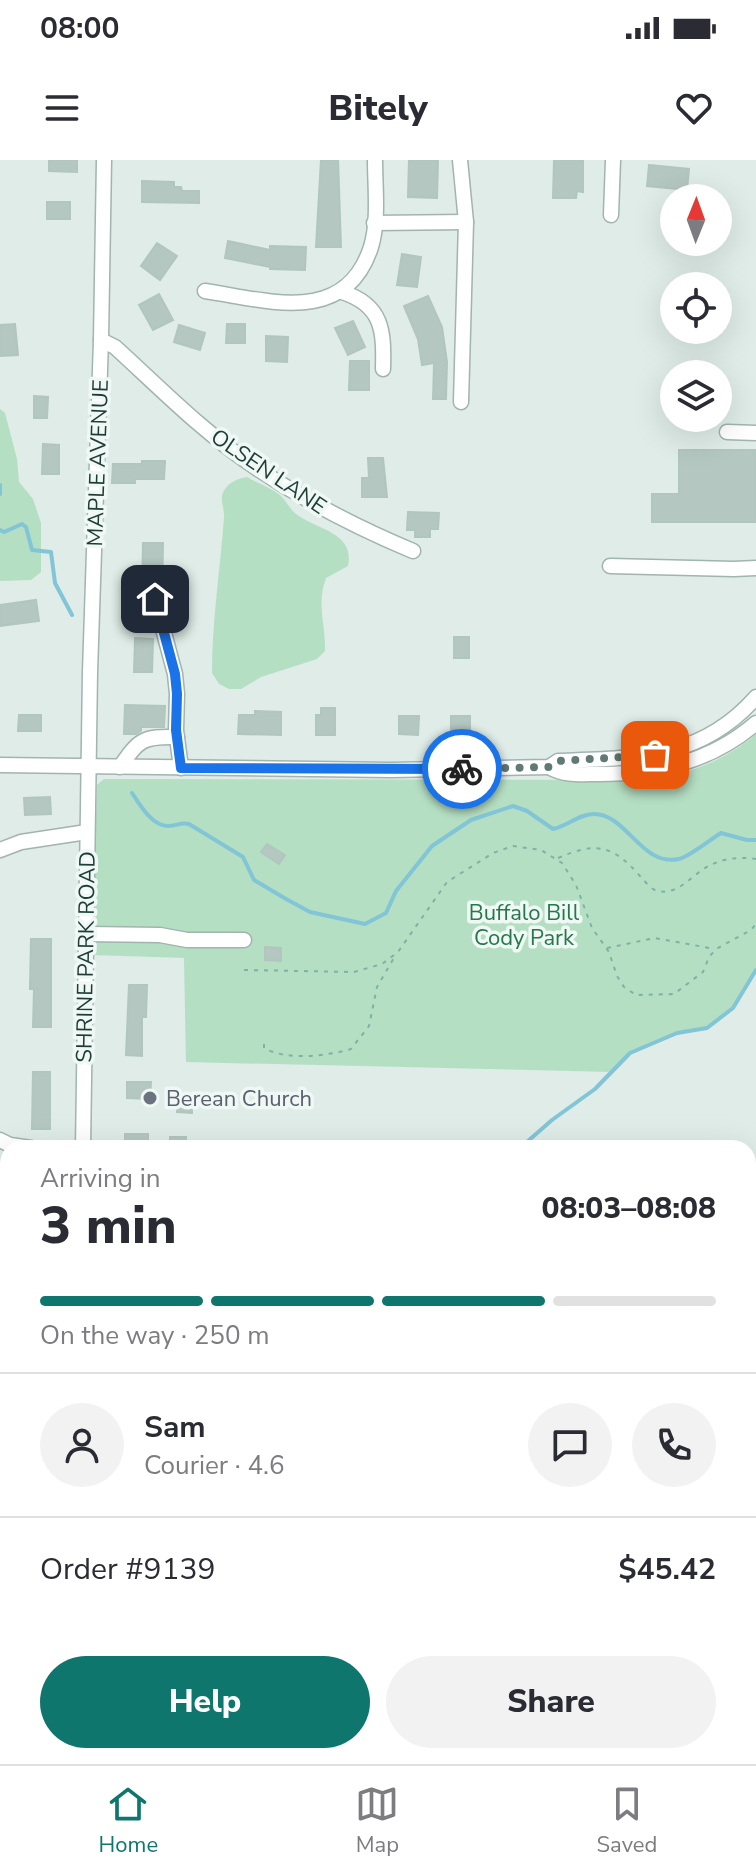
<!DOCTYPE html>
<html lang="en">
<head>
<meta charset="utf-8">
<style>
	:root { --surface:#fff; --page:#f2f2f3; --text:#2b2b33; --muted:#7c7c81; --line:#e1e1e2; --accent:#0f766e }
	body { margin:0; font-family:"Nunito Sans",sans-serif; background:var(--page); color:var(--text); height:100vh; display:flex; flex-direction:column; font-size:30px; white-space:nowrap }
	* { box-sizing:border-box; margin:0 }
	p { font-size:26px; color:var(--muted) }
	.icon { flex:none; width:44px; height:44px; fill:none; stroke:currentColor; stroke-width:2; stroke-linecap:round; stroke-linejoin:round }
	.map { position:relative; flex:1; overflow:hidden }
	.sheet { position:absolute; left:0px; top:980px; width:756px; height:624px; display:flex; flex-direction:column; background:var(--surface); border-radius:24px 24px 0 0; box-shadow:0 8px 32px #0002 }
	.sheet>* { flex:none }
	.needle { width:52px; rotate:1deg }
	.controls { position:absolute; left:660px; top:24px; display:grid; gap:16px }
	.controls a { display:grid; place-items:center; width:72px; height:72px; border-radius:50%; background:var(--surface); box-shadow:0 8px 32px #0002; font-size:40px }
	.pin { position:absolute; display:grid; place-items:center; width:68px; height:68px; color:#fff; margin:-34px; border-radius:16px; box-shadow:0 4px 12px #0006 }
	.courier { position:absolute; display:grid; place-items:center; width:80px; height:80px; margin:-40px; border:6px solid #1a73e8; border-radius:50%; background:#fff; color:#222; box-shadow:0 2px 10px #0007 }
	.headline em { font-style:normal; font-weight:800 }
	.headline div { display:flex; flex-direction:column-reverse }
	.headline { display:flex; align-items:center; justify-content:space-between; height:136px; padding:0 40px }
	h1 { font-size:52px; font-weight:800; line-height:60px }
	.bar { display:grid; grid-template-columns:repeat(4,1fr); gap:12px 8px; align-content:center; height:96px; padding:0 40px }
	.bar i { height:10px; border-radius:6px; background:var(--line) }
	.bar .selected { background:var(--accent) }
	.bar p { grid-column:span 4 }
	.line { display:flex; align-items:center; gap:20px; padding:0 40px; border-top:2px solid var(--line) }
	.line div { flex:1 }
	.round { display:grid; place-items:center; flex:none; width:84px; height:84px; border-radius:42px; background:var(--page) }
	.cta { display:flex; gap:16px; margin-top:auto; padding:16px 40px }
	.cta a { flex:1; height:92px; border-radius:48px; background:var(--accent); color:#fff; font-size:32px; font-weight:800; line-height:92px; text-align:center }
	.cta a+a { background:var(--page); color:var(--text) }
	.status { display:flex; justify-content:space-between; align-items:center; height:56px; padding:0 40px; background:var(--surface); direction:ltr }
	.status svg { height:22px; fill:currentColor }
	header { display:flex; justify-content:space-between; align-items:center; height:104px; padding:0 40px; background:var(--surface); font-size:36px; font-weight:800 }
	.tabs { display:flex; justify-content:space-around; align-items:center; height:112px; border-top:2px solid var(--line); background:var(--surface); font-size:22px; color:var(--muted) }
	.tabs a { display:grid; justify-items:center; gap:4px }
	.tabs .selected { color:var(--accent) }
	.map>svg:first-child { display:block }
	.green { fill:#b5dfc3 }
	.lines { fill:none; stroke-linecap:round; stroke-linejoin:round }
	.stream { stroke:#81c5d7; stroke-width:4 }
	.building { fill:#b4c7c0; stroke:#b1c6be; stroke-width:2 }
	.minor-casing { stroke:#a1b4af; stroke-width:17 }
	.path { stroke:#7cb3a4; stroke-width:2; stroke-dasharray:4 6; stroke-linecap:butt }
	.minor { stroke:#fff; stroke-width:14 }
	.done { stroke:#627a75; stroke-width:8; stroke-dasharray:0 14.4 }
	.route { stroke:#1a73e8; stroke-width:10 }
	.worship-dot { fill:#6b7280; stroke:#eff8f4; stroke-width:3 }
	.labels { text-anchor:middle; stroke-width:7; stroke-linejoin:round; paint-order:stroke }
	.street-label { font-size:22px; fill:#1e3d37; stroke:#eff8f4 }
	.park-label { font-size:22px; fill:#257849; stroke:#eff8f4 }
	.worship-label { font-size:22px; fill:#5b616d; stroke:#eff8f4; text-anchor:start }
</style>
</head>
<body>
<div class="status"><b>08:00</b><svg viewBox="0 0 49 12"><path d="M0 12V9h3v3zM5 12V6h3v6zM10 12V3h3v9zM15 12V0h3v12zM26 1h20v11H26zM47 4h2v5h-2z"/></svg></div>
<header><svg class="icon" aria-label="menu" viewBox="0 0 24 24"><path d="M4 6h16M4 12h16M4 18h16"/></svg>Bitely<svg class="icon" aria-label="heart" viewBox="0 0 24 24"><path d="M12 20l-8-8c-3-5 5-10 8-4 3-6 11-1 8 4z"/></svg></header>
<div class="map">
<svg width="756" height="1604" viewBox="0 0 756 1604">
	<rect width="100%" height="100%" fill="#dfece7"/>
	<g class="green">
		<path d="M0,249L5,253L17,299L19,322L33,339L41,363V412L31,420L0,421Z"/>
		<path d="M247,317C257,323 271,328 280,335C286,341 290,349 296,354C317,370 355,372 348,406L326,418C316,445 326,464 325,491L317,499L261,517L241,529H229L219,524L212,513C212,462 220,410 224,358C225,347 218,339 225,329C231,321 238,319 247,317Z"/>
		<path d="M756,574V810L733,848L707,868L677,873L630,893L612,912L186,902L184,798L92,795L97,625L104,619L651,620C691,613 726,600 756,574Z"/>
		<path d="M0,1089H8V1596H69V1604H0Z"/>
	</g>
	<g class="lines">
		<g class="stream">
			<path d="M0,325V334"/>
			<path d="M0,370L4,372L22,364L26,367L32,390L51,392L55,423L72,455"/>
			<path d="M132,633C140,645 152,666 168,666C177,666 180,662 189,664L243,697L254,720L286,739L310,752L365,764L386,753L396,731L432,686L471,660L513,646L527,651L553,669C567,666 579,654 594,654C627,654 641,707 679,699C689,697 711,679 721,673L747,680H756"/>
			<path d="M520,988L552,960L595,929L630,893L677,873L707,868L733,848L756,810"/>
			<path d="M0,1603L8,1592"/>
		</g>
	</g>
	<g class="building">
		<path d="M49,0H77V12L49,11Z"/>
		<path d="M321,0H338L341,87H316Z"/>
		<path d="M409,0H438L437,38L408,37Z"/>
		<path d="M554,0H583V32L577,31L576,38H553Z"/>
		<path d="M649,5L689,9L687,30L647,26Z"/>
		<path d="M142,21L174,22V27H181L182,31H199V43L142,42Z"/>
		<rect x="47" y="42" width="23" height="17"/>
		<path d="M228,81L270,90V86L306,87L305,110L270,109V107L225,98Z"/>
		<path d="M157,83L177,96L160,120L141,106Z"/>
		<path d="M402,94L421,97L417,127L397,125Z"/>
		<path d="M159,134L173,160L153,170L139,145Z"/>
		<path d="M428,136L442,167L447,202L446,239H433L434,203L422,205L418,179L404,146Z"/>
		<path d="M353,161L365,187L348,195L335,168Z"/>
		<path d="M15,164L18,195L0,196V165Z"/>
		<path d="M227,164H245V183H226Z"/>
		<path d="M179,165L205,173L200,190L174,182Z"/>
		<path d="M266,176L288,177L287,202L266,201Z"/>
		<path d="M350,201H369V230H349Z"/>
		<path d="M34,236L48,237L47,258H34Z"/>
		<path d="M43,284L59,285V314H42Z"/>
		<path d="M679,290H756V362H652V334H679Z"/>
		<path d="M368,298H383L387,337H362V318H369Z"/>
		<path d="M142,301H165L164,319H135V323H112L113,304H142Z"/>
		<path d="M408,352L439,353L438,369H430V377H415V370H407Z"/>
		<path d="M143,383H163L162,432L153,429L142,435Z"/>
		<path d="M168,432H186L185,460H171Z"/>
		<path d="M36,440L39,461L0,466V445Z"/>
		<rect x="454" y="477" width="15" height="21"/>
		<path d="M135,478L153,479L152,512H134Z"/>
		<path d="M125,545L165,546L164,567H141V571L136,574H124Z"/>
		<path d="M321,548H335V575H316V555H321Z"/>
		<path d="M255,551L281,552V575L238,574L239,555H255Z"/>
		<path d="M19,555H41V571H18Z"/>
		<path d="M399,556H419L418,575L399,574Z"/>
		<rect x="451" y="556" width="19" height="20"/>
		<path d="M50,637L51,654L25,655L24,638Z"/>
		<path d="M267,684L285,695L279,704L261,692Z"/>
		<path d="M31,779H51V867H33L34,829H30Z"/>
		<path d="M265,787L281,788V801L265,800Z"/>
		<path d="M129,825H147L146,857H142V896L126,895Z"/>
		<path d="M33,912H50V969H32Z"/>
		<path d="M127,922H151L150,939L127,938Z"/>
		<path d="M177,940L192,941V953L177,952Z"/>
		<rect x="125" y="974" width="23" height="14"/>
		<rect x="170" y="977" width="16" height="11"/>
	</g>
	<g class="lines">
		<g class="minor-casing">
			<g id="minor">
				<path d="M460,0L466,62L461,242"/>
				<path d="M611,55L613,0"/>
				<path d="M374,63L466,62"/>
				<path d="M205,131C267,140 345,167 371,87C379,61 375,27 375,0"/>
				<path d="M342,132C383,145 384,171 383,209"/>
				<path d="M101,180L115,187C160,228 204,273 255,307C305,341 358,368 413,391"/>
				<path d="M727,272L756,273"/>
				<path d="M610,406L734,409L756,408"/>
				<path d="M155,439L175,514L177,534L176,570L181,608"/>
				<path d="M0,605L391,610L549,607L558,601C635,598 701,600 756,537"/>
				<path d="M120,607C139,580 142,576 177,577"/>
				<path d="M549,607C564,616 581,614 598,614C657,614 711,602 756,563"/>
				<path d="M0,690L21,682L87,672"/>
				<path d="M86,774L160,775L187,780H244"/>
				<path d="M0,980L10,985L31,988"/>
				<path d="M83,988L90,512L101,180L104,0"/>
				<path d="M0,1089H8"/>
				<path d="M748,1194H756"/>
				<path d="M0,1355H8"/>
				<path d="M617,1596L618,1604"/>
				<path d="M69,1604V1596"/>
			</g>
		</g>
		<g class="path">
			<path d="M558,698C595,682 612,684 640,716C645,721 651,730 658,731C676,735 689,719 702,710C718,699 737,696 756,699"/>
			<path d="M607,788L655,778L715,789"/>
			<path d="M244,810L354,812L382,804L398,792L447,722L493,693L513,686L541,690L562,703L576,725L592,768L609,792L617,816L624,827L636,835L674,834L703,812L709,797L716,789L751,770L756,764"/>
			<path d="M264,884V888C287,901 326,896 351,889L369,866L377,827L395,796"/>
		</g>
		<use href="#minor" class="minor"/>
	</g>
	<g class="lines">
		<path class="done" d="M462,609L549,607L558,601L655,595"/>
		<path class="route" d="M155,439L175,514L177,534L176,570L181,608L462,609"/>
	</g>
	<circle class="worship-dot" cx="150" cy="938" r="8"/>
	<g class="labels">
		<g class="street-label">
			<text transform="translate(97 303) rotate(-88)" y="8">MAPLE AVENUE</text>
			<text transform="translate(269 311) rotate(34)" y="8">OLSEN LANE</text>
			<text transform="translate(85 797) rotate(-89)" y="8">SHRINE PARK ROAD</text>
		</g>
		<g class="park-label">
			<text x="524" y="760">Buffalo Bill<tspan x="524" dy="25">Cody Park</tspan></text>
		</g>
		<g class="worship-label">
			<text x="166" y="946">Berean Church</text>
		</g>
	</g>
</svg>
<div class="controls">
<a><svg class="needle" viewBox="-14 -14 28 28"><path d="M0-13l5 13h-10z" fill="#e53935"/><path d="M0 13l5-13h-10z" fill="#7c7c81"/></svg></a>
<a><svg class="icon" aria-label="locate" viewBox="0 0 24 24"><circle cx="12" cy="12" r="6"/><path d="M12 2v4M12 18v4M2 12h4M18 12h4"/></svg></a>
<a><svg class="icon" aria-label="layers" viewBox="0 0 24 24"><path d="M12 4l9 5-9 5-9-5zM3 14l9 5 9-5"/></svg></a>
</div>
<div class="pin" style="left:655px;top:595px;background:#ea580c"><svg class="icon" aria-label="bag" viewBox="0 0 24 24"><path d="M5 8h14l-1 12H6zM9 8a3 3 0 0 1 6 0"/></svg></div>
<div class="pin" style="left:155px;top:439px;background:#1f2937"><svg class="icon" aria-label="home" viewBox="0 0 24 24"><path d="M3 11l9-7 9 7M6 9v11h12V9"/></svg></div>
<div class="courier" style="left:462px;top:609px"><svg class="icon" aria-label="bike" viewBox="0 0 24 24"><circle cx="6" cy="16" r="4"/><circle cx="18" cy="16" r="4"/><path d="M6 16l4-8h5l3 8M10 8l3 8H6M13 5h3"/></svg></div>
<section class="sheet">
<div class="headline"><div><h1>3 min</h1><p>Arriving in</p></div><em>08:03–08:08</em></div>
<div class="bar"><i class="selected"></i><i class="selected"></i><i class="selected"></i><i></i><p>On the way · 250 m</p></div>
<div class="line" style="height:144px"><a class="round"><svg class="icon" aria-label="person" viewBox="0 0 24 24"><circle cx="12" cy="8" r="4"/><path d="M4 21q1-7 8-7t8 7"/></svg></a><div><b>Sam</b><p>Courier · 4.6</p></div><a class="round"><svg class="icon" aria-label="chat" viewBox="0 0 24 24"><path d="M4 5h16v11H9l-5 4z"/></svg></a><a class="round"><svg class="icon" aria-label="phone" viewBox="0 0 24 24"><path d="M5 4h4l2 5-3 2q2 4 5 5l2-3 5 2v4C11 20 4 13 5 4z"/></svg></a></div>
<div class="line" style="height:104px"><div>Order #9139</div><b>$45.42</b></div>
<div class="cta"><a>Help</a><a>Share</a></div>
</section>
</div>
<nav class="tabs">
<a class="selected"><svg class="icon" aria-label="home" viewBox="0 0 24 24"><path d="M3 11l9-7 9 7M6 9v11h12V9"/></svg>Home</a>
<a><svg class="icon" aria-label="map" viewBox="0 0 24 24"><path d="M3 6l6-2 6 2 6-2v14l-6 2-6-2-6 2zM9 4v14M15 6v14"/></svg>Map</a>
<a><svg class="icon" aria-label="saved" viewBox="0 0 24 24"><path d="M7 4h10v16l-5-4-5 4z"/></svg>Saved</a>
</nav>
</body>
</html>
